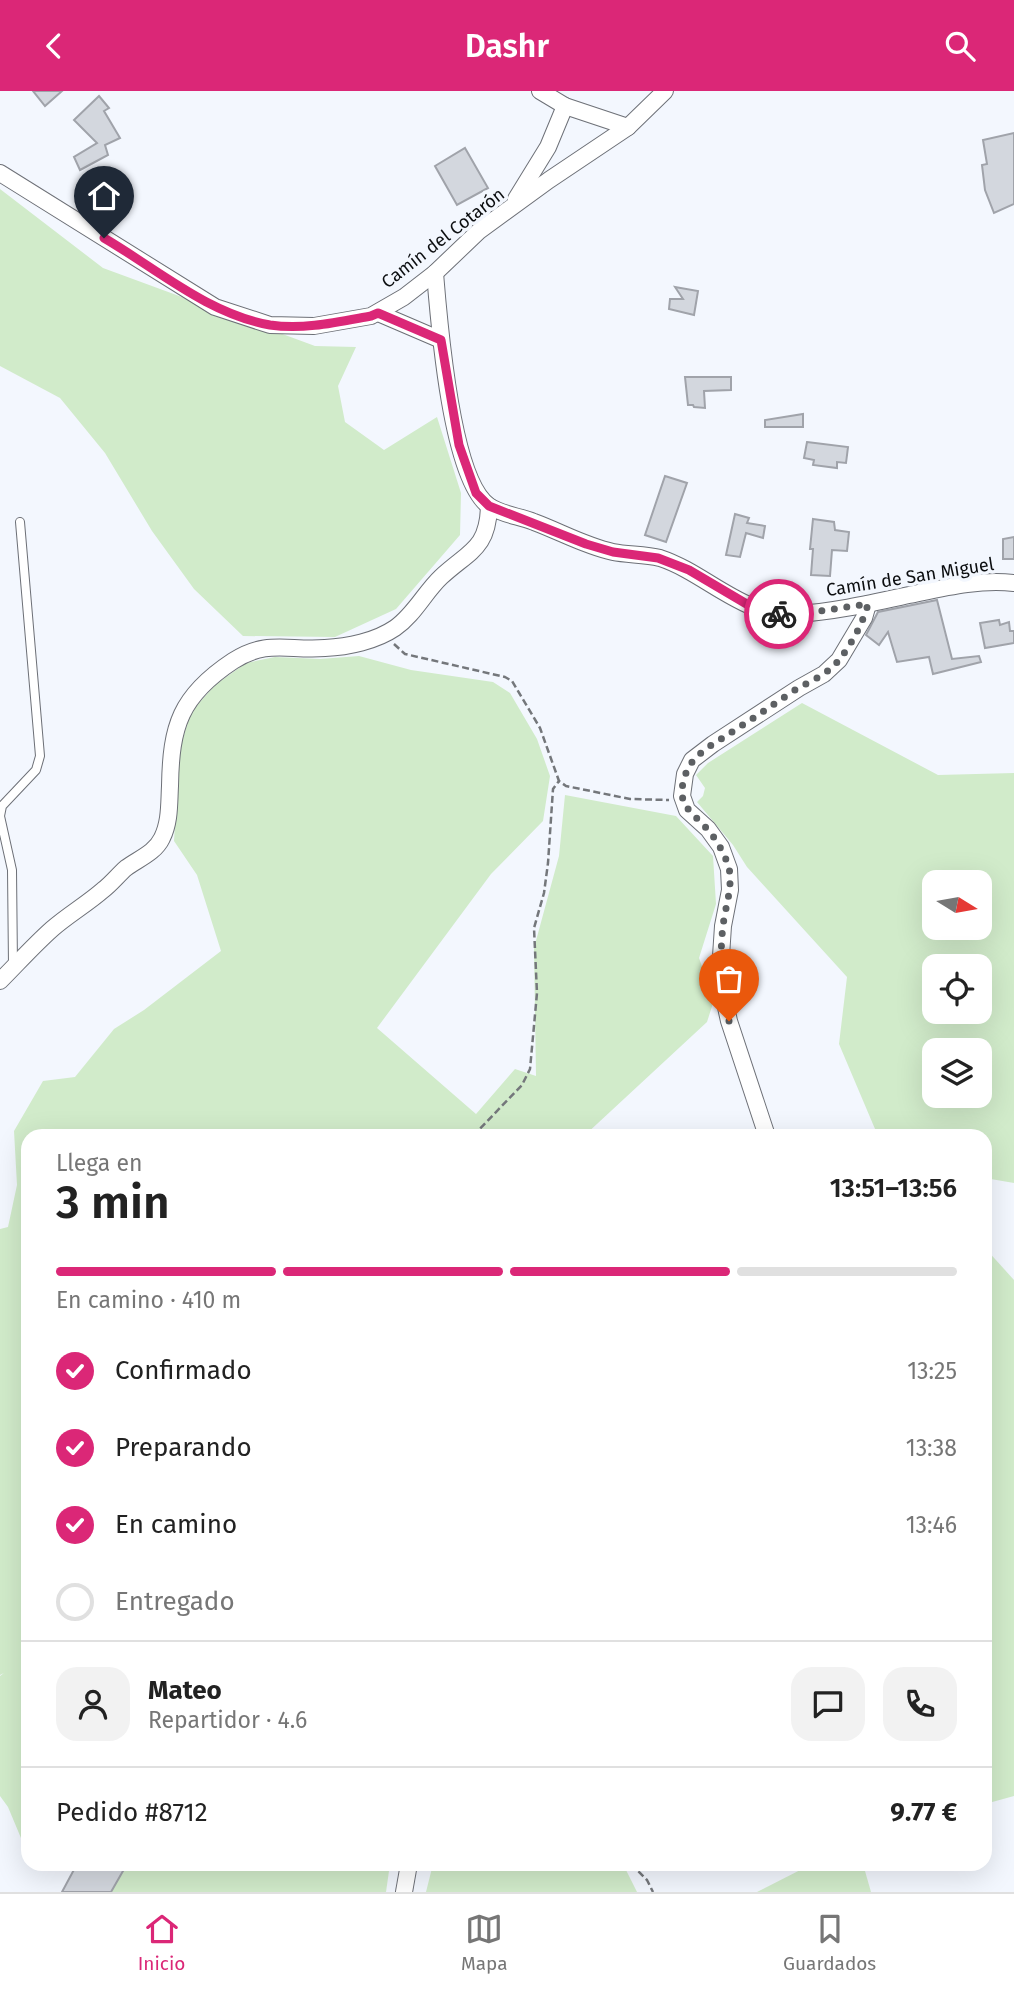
<!DOCTYPE html>
<html lang="es">
<head>
<meta charset="utf-8">
<style>
	:root { --surface:#fff; --page:#f2f2f2; --text:#222; --muted:#767676; --line:#e0e0e0; --accent:#db2777 }
	body { margin:0; font-family:"Fira Sans",sans-serif; background:var(--page); color:var(--text); height:100vh; display:flex; flex-direction:column; font-size:26px; white-space:nowrap }
	* { box-sizing:border-box; margin:0 }
	p { font-size:23px; color:var(--muted) }
	.icon { flex:none; width:38px; height:38px; fill:none; stroke:currentColor; stroke-width:2; stroke-linecap:round; stroke-linejoin:round }
	.map { position:relative; flex:1; overflow:hidden }
	.details { position:absolute; left:21px; top:1038px; width:971px; height:742px; display:flex; flex-direction:column; background:var(--surface); border-radius:21px; box-shadow:0 7px 28px #0002 }
	.details>* { flex:none }
	.needle { width:46px; rotate:101deg }
	.tools { position:absolute; left:922px; top:779px; display:grid; gap:14px }
	.tools a { display:grid; place-items:center; width:70px; height:70px; border-radius:14px; background:var(--surface); box-shadow:0 7px 28px #0002; font-size:35px }
	.pin { position:absolute; display:grid; place-items:center; width:60px; height:60px; color:#fff; margin:-72px -30px; border-radius:50% 50% 50% 0; rotate:-45deg; box-shadow:0 0 7px #0007 }
	.pin .icon { rotate:45deg }
	.courier { position:absolute; display:grid; place-items:center; width:70px; height:70px; margin:-35px; border:5px solid #db2777; border-radius:50%; background:#fff; color:#222; box-shadow:0 2px 9px #0007 }
	.overview em { font-style:normal; font-weight:600 }
	.overview div { display:flex; flex-direction:column-reverse }
	.overview { display:flex; align-items:center; justify-content:space-between; height:119px; padding:0 35px }
	h1 { font-size:46px; font-weight:600; line-height:52px }
	.bar { display:grid; grid-template-columns:repeat(4,1fr); gap:10px 7px; align-content:center; height:84px; padding:0 35px }
	.bar i { height:9px; border-radius:5px; background:var(--line) }
	.bar .current { background:var(--accent) }
	.bar p { grid-column:span 4 }
	.line { display:flex; align-items:center; gap:18px; padding:0 35px; border-top:2px solid var(--line) }
	.line div { flex:1 }
	.round { display:grid; place-items:center; flex:none; width:74px; height:74px; border-radius:21px; background:var(--page) }
	ol { padding:0 35px; list-style:none }
	li { display:flex; align-items:center; gap:21px; height:77px }
	li p { margin-inline-start:auto }
	li .icon { padding:7px; border-radius:50%; background:var(--accent); color:#fff; stroke-width:4 }
	li:last-child { color:var(--muted) }
	li i { width:38px; height:38px; border:4px solid var(--line); border-radius:50% }
	header { display:flex; justify-content:space-between; align-items:center; height:91px; padding:0 35px; background:var(--accent); color:#fff; font-size:32px; font-weight:600 }
	.tab-bar { display:flex; justify-content:space-around; align-items:center; height:98px; border-top:2px solid var(--line); background:var(--surface); font-size:19px; color:var(--muted) }
	.tab-bar a { display:grid; justify-items:center; gap:4px }
	.tab-bar .current { color:var(--accent) }
	.map>svg:first-child { display:block }
	.green { fill:#d1ebca; fill-rule:evenodd }
	.building { fill:#d3d7de; stroke:#a0a3aa; stroke-width:2 }
	.lines { fill:none; stroke-linecap:round; stroke-linejoin:round }
	.lane-casing { stroke:#6d7077; stroke-width:10 }
	.street-casing { stroke:#6d7077; stroke-width:18 }
	.path { stroke:#74777b; stroke-width:2.5; stroke-dasharray:7 3.5; stroke-linecap:butt }
	.lane { stroke:#fff; stroke-width:8 }
	.street { stroke:#fff; stroke-width:16 }
	.done { stroke:#5d6063; stroke-width:7; stroke-dasharray:0 12.6 }
	.route { stroke:#db2777; stroke-width:9 }
	.labels { text-anchor:middle; stroke-width:7; stroke-linejoin:round; paint-order:stroke }
	.street-label { font-size:18px; fill:#0c0e10; stroke:#f3f7fe }
</style>
</head>
<body>
<header><svg class="icon" aria-label="back" viewBox="0 0 24 24"><path d="M15 5l-7 7 7 7"/></svg>Dashr<svg class="icon" aria-label="search" viewBox="0 0 24 24"><circle cx="10" cy="10" r="6"/><path d="M15 15l6 6"/></svg></header>
<div class="map">
<svg width="1014" height="1801" viewBox="0 0 1014 1801">
	<rect width="100%" height="100%" fill="#f3f7fe"/>
	<g class="green">
		<path d="M0,98L103,177L315,255L356,256L338,295L345,331L384,359L437,326L461,402L460,444L396,518L335,546L243,545L194,498L152,440L105,362L60,307L0,275Z"/>
		<path d="M359,565L411,579L493,591L510,602L537,648L550,685L543,730L491,783L377,937L476,1023L515,978L536,985L534,857L559,765L565,704L676,725L713,765L716,813L699,867L714,909L707,931L584,1045H28V1758L26,1759L8,1716L0,1705V1585L4,1582L0,1584V1138L8,1136L17,1094L14,1040L43,990L75,986L114,938L144,919L221,860L197,784L174,750L180,657L191,621L215,594L246,572L275,566L320,568Z"/>
		<path d="M802,612L938,684L1014,682V1092L985,1087V1045H878L839,953L847,886L747,776L733,754L697,711L703,705L705,697L696,684L708,672ZM934,791H980V836H934ZM934,875H980V920H934ZM934,959H980V1004H934Z"/>
		<path d="M985,1157L1014,1189V1705L985,1713Z"/>
		<path d="M127,1773H390L386,1801H111Z"/>
		<path d="M433,1773H623L637,1801H426Z"/>
		<path d="M812,1773H863L871,1801H757Z"/>
	</g>
	<g class="building">
		<path d="M33,0H62L45,15Z"/>
		<path d="M99,5L109,17L104,20L120,47L105,54L108,64L80,79L74,66L97,52L74,29Z"/>
		<path d="M1014,42V113L994,122L985,99L982,74L987,73L983,49Z"/>
		<path d="M465,57L488,97L457,114L435,75Z"/>
		<path d="M675,196L698,200L694,224L669,218L670,208H683Z"/>
		<path d="M685,286H731V299L704,300L705,317L694,316L693,314H688Z"/>
		<path d="M803,323V336H765V329Z"/>
		<path d="M807,351L848,356L846,372L837,371V377L813,374L814,369L804,367Z"/>
		<path d="M665,385L687,392L666,451L645,444Z"/>
		<path d="M735,423L749,427L747,432L765,435L763,447L746,442L740,466L726,464Z"/>
		<path d="M813,428L834,431L835,439L849,441L847,460L832,459L830,485L811,484L813,458H810Z"/>
		<path d="M1014,446V468H1003V448Z"/>
		<path d="M937,509L952,568L979,565L981,571L933,583L929,566L897,571L888,541L879,554L866,544L878,521Z"/>
		<path d="M999,529L1000,534L1009,531L1010,540H1014V552L985,557L980,532Z"/>
		<path d="M77,1773H127L111,1801H62Z"/>
	</g>
	<g class="lines">
		<g class="lane-casing">
			<path id="lane" d="M13,875L12,779L0,725L2,715L36,679L40,665L20,431"/>
		</g>
		<g class="street-casing">
			<g id="street">
				<path d="M565,15L628,36"/>
				<path d="M0,82L215,216L270,234L314,235L371,225L404,206L435,182L479,140L549,89L628,36L665,0"/>
				<path d="M516,108L548,56L565,15L540,0"/>
				<path d="M435,182C439,231 451,388 489,415C503,424 519,425 534,431C561,441 585,455 613,461C628,464 645,463 660,467C706,482 744,527 795,523C833,521 872,512 909,504C943,497 979,488 1014,492"/>
				<path d="M378,222L441,249"/>
				<path d="M0,890C17,873 34,854 52,838C68,824 87,813 103,799C111,793 118,784 126,777C138,768 155,762 162,747C170,731 169,713 170,695C171,635 180,605 233,570C267,548 288,560 325,557C348,556 376,550 395,537C414,524 425,501 441,486C469,460 488,458 489,415"/>
				<path d="M767,1045L729,930L722,898L721,865L723,835L730,799L729,778L721,756L708,738L687,719L682,705L685,683L692,669L713,653L799,597L824,583L839,569L864,527L868,513"/>
				<path d="M404,1801L409,1773"/>
			</g>
		</g>
		<g class="path">
			<path d="M394,553L405,563L505,586L512,590L540,637L559,690L566,695L630,708L669,709"/>
			<path d="M473,1045L522,994L530,978L537,902L534,837L544,802L548,772L553,698L559,690"/>
			<path d="M631,1773L647,1789L653,1801"/>
		</g>
		<use href="#lane" class="lane"/>
		<use href="#street" class="street"/>
	</g>
	<g class="lines">
		<path class="done" d="M729,930C722,899 719,868 723,835C725,816 733,797 729,777C725,764 718,751 709,740C691,719 674,715 686,682C692,665 710,655 724,646C748,631 771,615 795,599C810,590 827,584 839,569C851,554 863,532 868,513L793,524L779,523"/>
		<path class="route" d="M104,147C157,178 208,223 270,234C304,239 338,231 371,225L378,222L441,249L459,354L476,402L489,415L586,453L613,461L658,467L689,479L750,515L779,523"/>
	</g>
	<g class="labels">
		<g class="street-label">
			<text transform="translate(443 147) rotate(-38)" y="6">Camín del Cotarón</text>
			<text transform="translate(910 486) rotate(-9)" y="6">Camín de San Miguel</text>
		</g>
	</g>
</svg>
<div class="tools">
<a><svg class="needle" viewBox="-14 -14 28 28"><path d="M0-13l5 13h-10z" fill="#e53935"/><path d="M0 13l5-13h-10z" fill="#767676"/></svg></a>
<a><svg class="icon" aria-label="locate" viewBox="0 0 24 24"><circle cx="12" cy="12" r="6"/><path d="M12 2v4M12 18v4M2 12h4M18 12h4"/></svg></a>
<a><svg class="icon" aria-label="layers" viewBox="0 0 24 24"><path d="M12 4l9 5-9 5-9-5zM3 14l9 5 9-5"/></svg></a>
</div>
<div class="pin" style="left:729px;top:930px;background:#ea580c"><svg class="icon" aria-label="bag" viewBox="0 0 24 24"><path d="M5 8h14l-1 12H6zM9 8a3 3 0 0 1 6 0"/></svg></div>
<div class="pin" style="left:104px;top:147px;background:#1f2937"><svg class="icon" aria-label="home" viewBox="0 0 24 24"><path d="M3 11l9-7 9 7M6 9v11h12V9"/></svg></div>
<div class="courier" style="left:779px;top:523px"><svg class="icon" aria-label="bike" viewBox="0 0 24 24"><circle cx="6" cy="16" r="4"/><circle cx="18" cy="16" r="4"/><path d="M6 16l4-8h5l3 8M10 8l3 8H6M13 5h3"/></svg></div>
<section class="details">
<div class="overview"><div><h1>3 min</h1><p>Llega en</p></div><em>13:51–13:56</em></div>
<div class="bar"><i class="current"></i><i class="current"></i><i class="current"></i><i></i><p>En camino · 410 m</p></div>
<ol>
<li><svg class="icon" aria-label="check" viewBox="0 0 24 24"><path d="M5 12l5 5 9-10"/></svg>Confirmado<p>13:25</p></li>
<li><svg class="icon" aria-label="check" viewBox="0 0 24 24"><path d="M5 12l5 5 9-10"/></svg>Preparando<p>13:38</p></li>
<li><svg class="icon" aria-label="check" viewBox="0 0 24 24"><path d="M5 12l5 5 9-10"/></svg>En camino<p>13:46</p></li>
<li><i></i>Entregado</li>
</ol>
<div class="line" style="height:126px"><a class="round"><svg class="icon" aria-label="person" viewBox="0 0 24 24"><circle cx="12" cy="8" r="4"/><path d="M4 21q1-7 8-7t8 7"/></svg></a><div><b>Mateo</b><p>Repartidor · 4.6</p></div><a class="round"><svg class="icon" aria-label="chat" viewBox="0 0 24 24"><path d="M4 5h16v11H9l-5 4z"/></svg></a><a class="round"><svg class="icon" aria-label="phone" viewBox="0 0 24 24"><path d="M5 4h4l2 5-3 2q2 4 5 5l2-3 5 2v4C11 20 4 13 5 4z"/></svg></a></div>
<div class="line" style="height:91px"><div>Pedido #8712</div><b>9.77 €</b></div>
</section>
</div>
<nav class="tab-bar">
<a class="current"><svg class="icon" aria-label="home" viewBox="0 0 24 24"><path d="M3 11l9-7 9 7M6 9v11h12V9"/></svg>Inicio</a>
<a><svg class="icon" aria-label="map" viewBox="0 0 24 24"><path d="M3 6l6-2 6 2 6-2v14l-6 2-6-2-6 2zM9 4v14M15 6v14"/></svg>Mapa</a>
<a><svg class="icon" aria-label="saved" viewBox="0 0 24 24"><path d="M7 4h10v16l-5-4-5 4z"/></svg>Guardados</a>
</nav>
</body>
</html>
